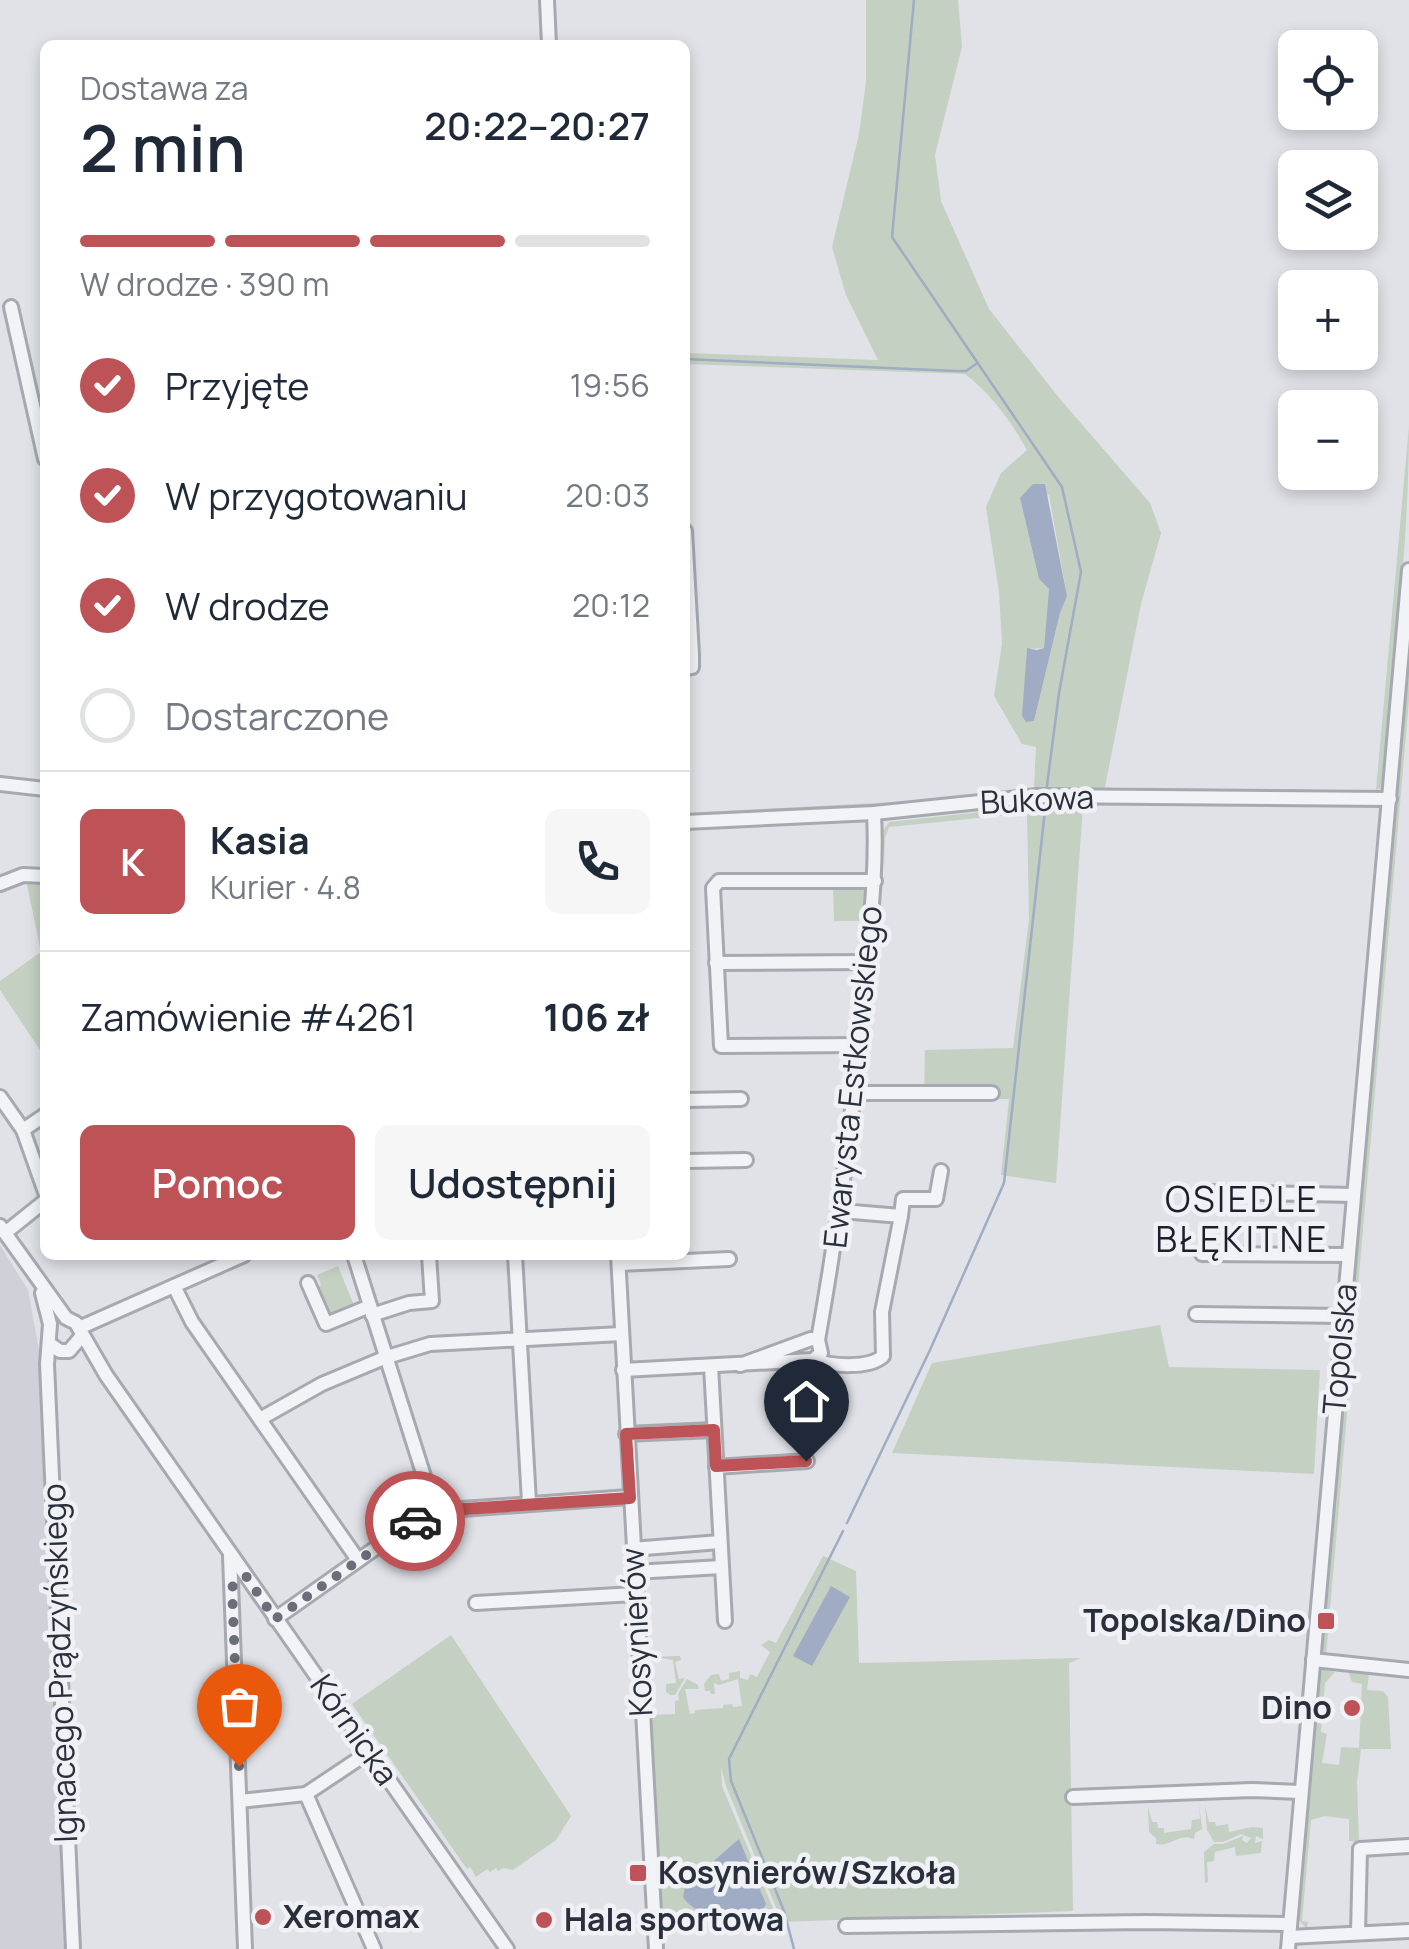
<!DOCTYPE html>
<html lang="pl">
<head>
<meta charset="utf-8">
<style>
	:root { --surface:#fff; --page:#f6f6f7; --text:#1f2937; --muted:#747a83; --line:#e0e1e3; --accent:#be5357 }
	body { margin:0; font-family:Manrope,sans-serif; background:var(--page); color:var(--text); height:100vh; display:flex; flex-direction:column; font-size:38px; white-space:nowrap }
	* { box-sizing:border-box; margin:0 }
	p { font-size:32px; color:var(--muted) }
	.icon { flex:none; width:55px; height:55px; fill:none; stroke:currentColor; stroke-width:2; stroke-linecap:round; stroke-linejoin:round }
	.map { position:relative; flex:1; overflow:hidden }
	.sheet { position:absolute; left:40px; top:40px; width:650px; height:1220px; display:flex; flex-direction:column; background:var(--surface); border-radius:15px; box-shadow:0 5px 15px #0003 }
	.sheet>* { flex:none }
	.fabs { position:absolute; left:1278px; top:30px; display:grid; gap:20px }
	.fabs a { display:grid; place-items:center; width:100px; height:100px; border-radius:15px; background:var(--surface); box-shadow:0 5px 15px #0003; font-size:50px }
	.pin { position:absolute; display:grid; place-items:center; width:85px; height:85px; color:#fff; margin:-102px -42px; border-radius:50% 50% 50% 0; rotate:-45deg; box-shadow:0 0 10px #0007 }
	.pin .icon { rotate:45deg }
	.courier { position:absolute; display:grid; place-items:center; width:100px; height:100px; margin:-50px; border:8px solid #be5357; border-radius:50%; background:#fff; color:#222; box-shadow:0 2px 12px #0007 }
	.headline em { font-style:normal; font-weight:600 }
	.headline div { display:flex; flex-direction:column-reverse }
	.headline { display:flex; align-items:center; justify-content:space-between; height:170px; padding:0 40px }
	h1 { font-size:65px; font-weight:600; line-height:75px }
	.bar { display:grid; grid-template-columns:repeat(4,1fr); gap:15px 10px; align-content:center; height:120px; padding:0 40px }
	.bar i { height:12px; border-radius:8px; background:var(--line) }
	.bar .current { background:var(--accent) }
	.bar p { grid-column:span 4 }
	.line { display:flex; align-items:center; gap:25px; padding:0 40px; border-top:2px solid var(--line) }
	.line div { flex:1 }
	.round { display:grid; place-items:center; flex:none; width:105px; height:105px; border-radius:15px; background:var(--page) }
	ol { padding:0 40px; list-style:none }
	li { display:flex; align-items:center; gap:30px; height:110px }
	li p { margin-inline-start:auto }
	li .icon { padding:10px; border-radius:50%; background:var(--accent); color:#fff; stroke-width:4 }
	li:last-child { color:var(--muted) }
	li i { width:55px; height:55px; border:5px solid var(--line); border-radius:50% }
	.cta { display:flex; gap:20px; margin-top:auto; padding:20px 40px }
	.cta a { flex:1; height:115px; border-radius:15px; background:var(--accent); color:#fff; font-size:40px; font-weight:600; line-height:115px; text-align:center }
	.cta a+a { background:var(--page); color:var(--text) }
	.map>svg:first-child { display:block }
	.built { fill:#ced1d8 }
	.green { fill:#c4d0c2; fill-rule:evenodd }
	.water { fill:#9facc3 }
	.lines { fill:none; stroke-linecap:round; stroke-linejoin:round }
	.stream { stroke:#9facc3; stroke-width:2.5 }
	.minor-casing { stroke:#a6a9b0; stroke-width:18 }
	.minor { stroke:#f2f3f6; stroke-width:12 }
	.done { stroke:#6a6e78; stroke-width:10; stroke-dasharray:0 18 }
	.route { stroke:#be5357; stroke-width:12 }
	.poi-dot { fill:#be5357; stroke:#eff1f5; stroke-width:4 }
	.labels { text-anchor:middle; stroke-width:9; stroke-linejoin:round; paint-order:stroke }
	.street-label { font-size:32px; fill:#2a2f3c; stroke:#eff1f5 }
	.poi-label { font-size:32px; font-weight:bold; fill:#2a2f3c; stroke:#eff1f5; text-anchor:start }
	.neighbourhood-label { font-size:35px; letter-spacing:2.5px; fill:#1c202d; stroke:#eff1f5 }
</style>
</head>
<body>
<div class="map">
<svg width="1409" height="1949" viewBox="0 0 1409 1949">
	<rect width="100%" height="100%" fill="#e0e2e7"/>
	<path class="built" d="M0,1245L28,1290L41,1361L66,1949H0Z"/>
	<g class="green">
		<path d="M866,0H958L962,47L935,155L941,201L989,309L1060,399L1150,503L1161,533L1141,604L1104,792L861,811L860,808L685,817V813L931,800L1034,788L1036,747L1022,744L994,696L1002,644L999,592L986,507L1001,473L1027,450C1011,421 991,394 965,374L685,364V353L878,360L846,295L832,247L859,134L866,82ZM1049,495L1067,596L1060,613L1034,721L1026,722L1024,699L1027,649L1044,648L1049,589L1039,579L1020,498Z"/>
		<path d="M1409,426C1409,546 1393,668 1382,788L1376,790Z"/>
		<path d="M1409,616V700L1326,1656L1319,1652Z"/>
		<path d="M1083,806L1056,1183L1001,1175L1009,1099H924L925,1050L1013,1048L1029,919L1027,813L889,827L885,838L884,869L882,832L889,822L1026,807Z"/>
		<path d="M26,880H45L42,1053L0,990V981L41,952Z"/>
		<path d="M833,886L866,888V921H834Z"/>
		<path d="M338,1266L355,1308L331,1318L318,1287L321,1285L317,1275Z"/>
		<path d="M1160,1325L1169,1367L1320,1370L1314,1474L892,1453L932,1363Z"/>
		<path d="M823,1556L856,1571L859,1663L1081,1658L1069,1663L1073,1911L782,1922L726,1786L721,1767L722,1786L778,1920L659,1922L644,1657L680,1656L681,1660L675,1662L679,1679L685,1678L675,1695H670L666,1692V1684L676,1683L673,1660L660,1658L652,1661L650,1668L653,1672L652,1715L675,1714V1701L679,1700L678,1694L687,1679L698,1685L699,1689H685L690,1714L695,1713V1710L723,1708V1705L732,1704L733,1707L742,1706L738,1679L719,1685L714,1683L715,1694H711L710,1691H705L704,1684L711,1675L719,1674L721,1681L729,1679V1673L740,1671V1678L748,1680L750,1674L757,1677L770,1652L761,1645L769,1640L776,1643Z"/>
		<path d="M451,1635L571,1816L556,1840L513,1870L503,1868L498,1871L496,1868L490,1872L487,1869L476,1877L470,1867L467,1869L352,1704Z"/>
		<path d="M1320,1669L1335,1672L1325,1683L1321,1732L1327,1734L1322,1763L1339,1765L1341,1747L1359,1748L1362,1684L1352,1682L1349,1673H1369L1367,1690L1383,1691L1388,1697L1391,1749H1361L1357,1782L1359,1842L1349,1841V1819L1325,1816L1311,1820L1302,1921L1308,1922L1307,1929L1298,1919Z"/>
		<path d="M1199,1803L1202,1829L1195,1833L1194,1839C1178,1833 1171,1847 1156,1844V1838L1149,1832L1148,1807L1152,1822H1157L1158,1828H1164V1833L1191,1829L1192,1820L1200,1819Z"/>
		<path d="M1205,1805L1209,1822H1215L1216,1826L1228,1824L1229,1832L1252,1827L1263,1828V1839L1256,1836L1255,1843L1262,1841L1261,1853L1236,1856L1235,1847L1215,1852L1214,1861L1207,1862L1208,1882L1205,1883L1204,1852L1214,1844H1223L1243,1836L1242,1840L1247,1843L1251,1838L1241,1834L1223,1842H1214L1207,1830Z"/>
	</g>
	<g class="water">
		<path d="M1033,484H1045L1067,596L1060,613L1034,721L1026,722L1022,716L1027,648L1037,650L1044,648L1049,589L1039,579L1020,498Z"/>
		<path d="M831,1586L850,1597L812,1666L793,1656Z"/>
		<path d="M739,1839L766,1904L760,1915C735,1915 699,1921 683,1897L685,1886Z"/>
	</g>
	<g class="lines">
		<g class="stream">
			<path d="M914,0L892,237L1062,487L1081,572L1059,693L1046,793"/>
			<path d="M685,359L956,371H966L976,364"/>
			<path d="M847,1523L930,1350L1004,1183L1046,801"/>
			<path d="M794,1949L784,1911L731,1781L729,1759L843,1531"/>
		</g>
		<g class="minor-casing">
			<g id="minor">
				<path d="M547,0L549,45"/>
				<path d="M11,307L45,459"/>
				<path d="M685,531L692,655V667L685,668"/>
				<path d="M0,784L45,789"/>
				<path d="M685,822L874,813L1037,796L1390,799"/>
				<path d="M0,884L23,875L45,876"/>
				<path d="M716,963L867,962"/>
				<path d="M860,1045L721,1046L713,888L719,881H875"/>
				<path d="M855,1093H992"/>
				<path d="M0,1097L23,1130L45,1192"/>
				<path d="M685,1100L741,1099"/>
				<path d="M23,1130L45,1115"/>
				<path d="M685,1161L746,1160"/>
				<path d="M1204,1192L1354,1195"/>
				<path d="M901,1216L903,1199H936L941,1171"/>
				<path d="M0,1226L66,1318L76,1323L106,1375L507,1949"/>
				<path d="M5,1233L45,1201"/>
				<path d="M1202,1254L1348,1255"/>
				<path d="M354,1255L435,1511"/>
				<path d="M515,1255L529,1502"/>
				<path d="M618,1255L656,1949"/>
				<path d="M619,1264L729,1259"/>
				<path d="M308,1283L326,1324L370,1306"/>
				<path d="M174,1286L192,1322L358,1560"/>
				<path d="M42,1293L50,1324L47,1364L73,1949"/>
				<path d="M1196,1314L1343,1316"/>
				<path d="M372,1315L409,1303L432,1301L429,1255"/>
				<path d="M79,1328L244,1255"/>
				<path d="M818,1340C839,1221 855,1103 865,982C870,926 877,870 874,813"/>
				<path d="M50,1344L60,1351H69L81,1337"/>
				<path d="M813,1360C831,1366 869,1369 883,1356L882,1312L901,1216L841,1211"/>
				<path d="M711,1366L725,1621"/>
				<path d="M623,1370L813,1360L821,1353L818,1340L811,1339L740,1365"/>
				<path d="M260,1419L322,1384L384,1358L430,1344L621,1334"/>
				<path d="M626,1434L714,1430"/>
				<path d="M716,1467L807,1461"/>
				<path d="M632,1549L720,1542"/>
				<path d="M230,1556L245,1949"/>
				<path d="M634,1572L722,1567"/>
				<path d="M476,1603L635,1594"/>
				<path d="M275,1619L421,1516L435,1511L629,1497"/>
				<path d="M1313,1660L1409,1670"/>
				<path d="M306,1794L374,1949"/>
				<path d="M1073,1797L1252,1790L1300,1792"/>
				<path d="M240,1801L306,1794L369,1752"/>
				<path d="M846,1926L1146,1922L1290,1924"/>
				<path d="M1358,1933L1360,1849L1409,1846"/>
				<path d="M1289,1937L1409,1931"/>
				<path d="M1288,1949L1409,570"/>
			</g>
		</g>
		<use href="#minor" class="minor"/>
	</g>
	<g class="lines">
		<path class="done" d="M239,1766L232,1587L246,1576L275,1619L415,1521"/>
		<path class="route" d="M415,1521L434,1511L630,1498L626,1434L714,1430L716,1466L806,1461"/>
	</g>
	<g class="poi-dot">
		<rect x="1316" y="1611" width="20" height="20" rx="5"/>
		<circle cx="1352" cy="1708" r="10"/>
		<rect x="628" y="1863" width="20" height="20" rx="5"/>
		<circle cx="263" cy="1917" r="10"/>
		<circle cx="544" cy="1920" r="10"/>
	</g>
	<g class="labels">
		<g class="street-label">
			<text transform="translate(1037 800) rotate(-3)" y="11">Bukowa</text>
			<text transform="translate(853 1077) rotate(-84)" y="11">Ewarysta Estkowskiego</text>
			<text transform="translate(1340 1349) rotate(-85)" y="11">Topolska</text>
			<text transform="translate(637 1632) rotate(-93)" y="11">Kosynierów</text>
			<text transform="translate(60 1663) rotate(-92)" y="11">Ignacego Prądzyńskiego</text>
			<text transform="translate(354 1730) rotate(55)" y="11">Kórnicka</text>
		</g>
		<g class="poi-label">
			<text x="1306" y="1632" text-anchor="end">Topolska/Dino</text>
			<text x="1332" y="1719" text-anchor="end">Dino</text>
			<text x="658" y="1884">Kosynierów/Szkoła</text>
			<text x="283" y="1928">Xeromax</text>
			<text x="564" y="1931">Hala sportowa</text>
		</g>
		<g class="neighbourhood-label">
			<text x="1242" y="1212">OSIEDLE<tspan x="1242" dy="40">BŁĘKITNE</tspan></text>
		</g>
	</g>
</svg>
<div class="fabs">
<a><svg class="icon" aria-label="locate" viewBox="0 0 24 24"><circle cx="12" cy="12" r="6"/><path d="M12 2v4M12 18v4M2 12h4M18 12h4"/></svg></a>
<a><svg class="icon" aria-label="layers" viewBox="0 0 24 24"><path d="M12 4l9 5-9 5-9-5zM3 14l9 5 9-5"/></svg></a>
<a>+</a>
<a>−</a>
</div>
<div class="pin" style="left:239px;top:1766px;background:#ea580c"><svg class="icon" aria-label="bag" viewBox="0 0 24 24"><path d="M5 8h14l-1 12H6zM9 8a3 3 0 0 1 6 0"/></svg></div>
<div class="pin" style="left:806px;top:1461px;background:#1f2937"><svg class="icon" aria-label="home" viewBox="0 0 24 24"><path d="M3 11l9-7 9 7M6 9v11h12V9"/></svg></div>
<div class="courier" style="left:415px;top:1521px"><svg class="icon" aria-label="car" viewBox="0 0 24 24"><path d="M5 17H2v-5l4-1 3-4h7l3 4 3 1v5h-3M9 17h6M6 11h13"/><circle cx="7" cy="17" r="2"/><circle cx="17" cy="17" r="2"/></svg></div>
<section class="sheet">
<div class="headline"><div><h1>2 min</h1><p>Dostawa za</p></div><em>20:22–20:27</em></div>
<div class="bar"><i class="current"></i><i class="current"></i><i class="current"></i><i></i><p>W drodze · 390 m</p></div>
<ol>
<li><svg class="icon" aria-label="check" viewBox="0 0 24 24"><path d="M5 12l5 5 9-10"/></svg>Przyjęte<p>19:56</p></li>
<li><svg class="icon" aria-label="check" viewBox="0 0 24 24"><path d="M5 12l5 5 9-10"/></svg>W przygotowaniu<p>20:03</p></li>
<li><svg class="icon" aria-label="check" viewBox="0 0 24 24"><path d="M5 12l5 5 9-10"/></svg>W drodze<p>20:12</p></li>
<li><i></i>Dostarczone</li>
</ol>
<div class="line" style="height:180px"><b class="round" style="background:var(--accent);color:#fff">K</b><div><b>Kasia</b><p>Kurier · 4.8</p></div><a class="round"><svg class="icon" aria-label="phone" viewBox="0 0 24 24"><path d="M5 4h4l2 5-3 2q2 4 5 5l2-3 5 2v4C11 20 4 13 5 4z"/></svg></a></div>
<div class="line" style="height:130px"><div>Zamówienie #4261</div><b>106 zł</b></div>
<div class="cta"><a>Pomoc</a><a>Udostępnij</a></div>
</section>
</div>
</body>
</html>
